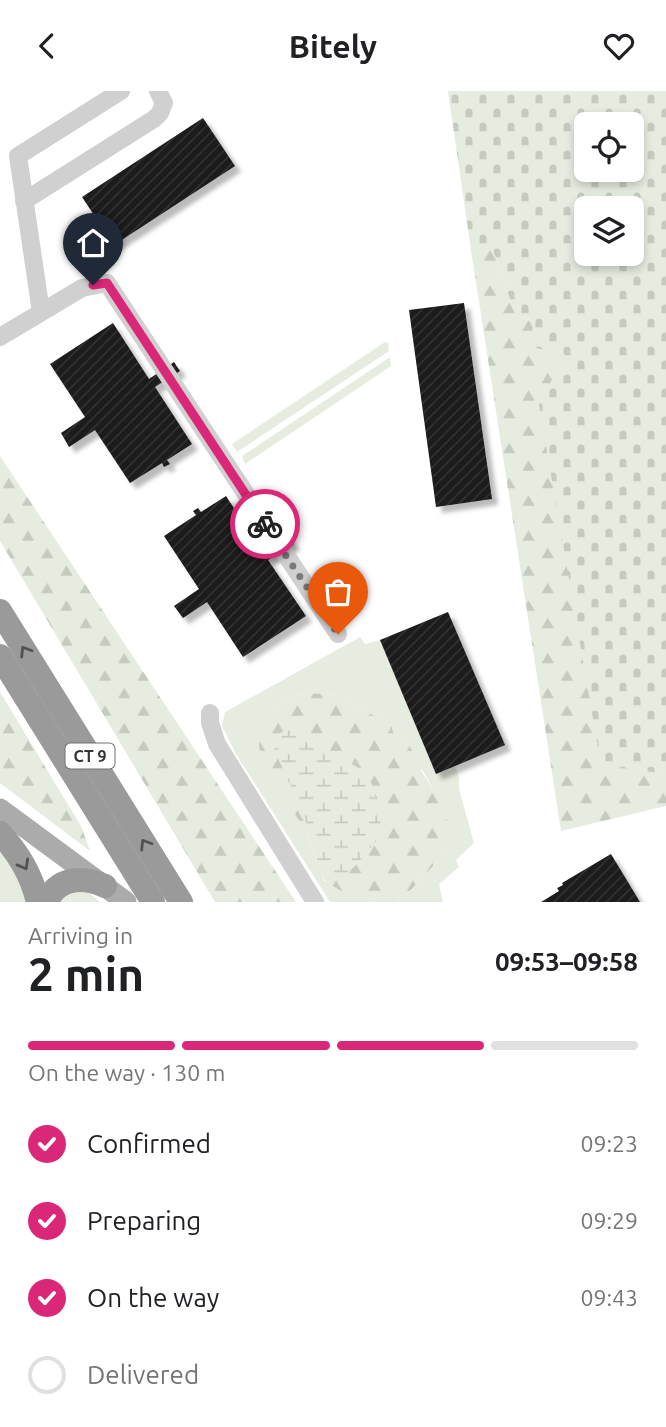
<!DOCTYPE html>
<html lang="en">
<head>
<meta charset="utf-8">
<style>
	:root { --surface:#fff; --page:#f2f2f2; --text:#202124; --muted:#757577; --line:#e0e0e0; --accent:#db2777 }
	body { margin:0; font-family:Ubuntu,sans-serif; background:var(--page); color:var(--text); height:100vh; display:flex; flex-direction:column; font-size:26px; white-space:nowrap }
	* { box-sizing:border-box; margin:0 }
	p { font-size:23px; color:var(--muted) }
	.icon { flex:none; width:38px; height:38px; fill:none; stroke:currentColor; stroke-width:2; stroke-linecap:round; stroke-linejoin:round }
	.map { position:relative; height:811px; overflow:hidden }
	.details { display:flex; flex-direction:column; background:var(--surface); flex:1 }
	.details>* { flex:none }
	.buttons { position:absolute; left:574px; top:21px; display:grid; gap:14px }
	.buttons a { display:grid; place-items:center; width:70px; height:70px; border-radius:10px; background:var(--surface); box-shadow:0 4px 10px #0003; font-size:35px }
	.pin { position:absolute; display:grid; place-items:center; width:60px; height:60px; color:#fff; margin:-72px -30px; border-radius:50% 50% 50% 0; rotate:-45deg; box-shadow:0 0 7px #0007 }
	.pin .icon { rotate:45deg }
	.courier { position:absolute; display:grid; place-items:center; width:70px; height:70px; margin:-35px; border:5px solid #db2777; border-radius:50%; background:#fff; color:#222; box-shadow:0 2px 9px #0007 }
	.overview em { font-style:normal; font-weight:600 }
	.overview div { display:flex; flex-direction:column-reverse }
	.overview { display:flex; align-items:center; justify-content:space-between; height:119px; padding:0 28px }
	h1 { font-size:46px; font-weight:600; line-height:52px }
	.bar { display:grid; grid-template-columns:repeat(4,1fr); gap:10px 7px; align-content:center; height:84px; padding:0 28px }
	.bar i { height:9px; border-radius:5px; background:var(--line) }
	.bar .selected { background:var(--accent) }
	.bar p { grid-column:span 4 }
	ol { padding:0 28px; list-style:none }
	li { display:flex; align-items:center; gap:21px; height:77px }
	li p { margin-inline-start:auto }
	li .icon { padding:7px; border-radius:50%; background:var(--accent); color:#fff; stroke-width:4 }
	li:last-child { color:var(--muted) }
	li i { width:38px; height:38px; border:4px solid var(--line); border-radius:50% }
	header { display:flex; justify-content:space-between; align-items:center; height:91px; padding:0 28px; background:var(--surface); font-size:32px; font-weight:600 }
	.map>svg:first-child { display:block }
	.grass { fill:#e6ecdf; fill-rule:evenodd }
	.forest { fill:url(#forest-firs) }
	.wetland { fill:url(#wetland-marsh) }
	.cemetery { fill:url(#cemetery-stones); fill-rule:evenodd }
	.building { fill:url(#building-hatch); filter:url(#shadow) }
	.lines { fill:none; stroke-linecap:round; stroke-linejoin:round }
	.minor { stroke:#d0d0d0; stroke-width:18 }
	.major { stroke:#ababab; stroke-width:21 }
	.highway { stroke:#9a9a9a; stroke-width:24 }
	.oneway { stroke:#525252 }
	.done { stroke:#7a7a7a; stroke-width:7; stroke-dasharray:0 12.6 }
	.route { stroke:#db2777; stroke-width:9 }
	.labels { text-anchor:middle; stroke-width:7; stroke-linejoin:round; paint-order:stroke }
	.shield { fill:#fff; stroke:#707070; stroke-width:2 }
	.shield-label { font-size:16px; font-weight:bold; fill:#333 }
</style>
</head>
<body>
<header><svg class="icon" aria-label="back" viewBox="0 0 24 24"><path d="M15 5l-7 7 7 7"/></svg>Bitely<svg class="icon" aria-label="heart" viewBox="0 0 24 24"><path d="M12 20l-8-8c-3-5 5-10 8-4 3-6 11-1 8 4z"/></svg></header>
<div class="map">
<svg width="666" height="811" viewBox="0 0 666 811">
	<defs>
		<pattern id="forest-firs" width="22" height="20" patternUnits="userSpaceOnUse" patternTransform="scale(1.75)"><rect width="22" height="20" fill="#e6ecdf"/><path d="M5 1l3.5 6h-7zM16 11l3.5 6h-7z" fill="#c6cbc0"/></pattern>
		<pattern id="wetland-marsh" width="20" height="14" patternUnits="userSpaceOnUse" patternTransform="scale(1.75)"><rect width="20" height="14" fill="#e6ecdf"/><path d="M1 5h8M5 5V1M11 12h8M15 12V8" fill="none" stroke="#c6cbc0"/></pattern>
		<pattern id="cemetery-stones" width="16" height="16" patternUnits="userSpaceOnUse" patternTransform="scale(1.75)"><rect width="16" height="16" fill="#e6ecdf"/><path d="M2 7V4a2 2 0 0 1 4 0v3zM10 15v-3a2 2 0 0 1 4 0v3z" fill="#c6cbc0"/></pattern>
		<pattern id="building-hatch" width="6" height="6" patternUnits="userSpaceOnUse" patternTransform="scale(1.75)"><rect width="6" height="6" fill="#1a1a1a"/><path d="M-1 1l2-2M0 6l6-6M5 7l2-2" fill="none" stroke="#333"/></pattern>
		<filter id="shadow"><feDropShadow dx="6" dy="6" stdDeviation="2" flood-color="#0004"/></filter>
	</defs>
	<rect width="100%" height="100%" fill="#fff"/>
	<g class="grass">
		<path d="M385,251L388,252L389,260L237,361L232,353Z"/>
		<path d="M390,266L391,275L245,373L242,365Z"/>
		<path d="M360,546L365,553L380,549L436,683L455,675L459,686V698L474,752L456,769L459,776L439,793L443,811H330L236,663L222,635L225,621ZM308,602L340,604L368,622L391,631L393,641L405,649L434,699L446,761L408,802L372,808L324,790L306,741L287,709L273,617L286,607Z"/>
		<path d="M0,753L3,756L28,811H0Z"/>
		<path d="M79,799L89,802L100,811H58L64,804Z"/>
	</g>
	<g class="forest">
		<path d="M471,159H493L516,225L533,230L565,263L601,673L666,683V715L561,740Z"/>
		<path d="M0,365L296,811H215L0,450Z"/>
		<path d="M0,601L81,735L90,760L0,692Z"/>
		<path d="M308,602L340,604L368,622L391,631L393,641L405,649L423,675L421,680L434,699L450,736L446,761L408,802L394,808L352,807L324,789L306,741L263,671L259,655L262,633L273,617L286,607Z"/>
	</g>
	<path class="wetland" d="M299,638L309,640L321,657L359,677L369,687L383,721L376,751L354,776L340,786L321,784L303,721L274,659L281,641Z"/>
	<path class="cemetery" d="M448,0H666V683L601,674L539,314L565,263L531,256L533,230L516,225L493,159H471ZM586,33H632V79H586ZM586,117H632V163H586Z"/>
	<g class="building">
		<path d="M203,27L235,75L114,154L82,106Z"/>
		<path d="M464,212L492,408L436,416L409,219Z"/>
		<path d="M113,232L149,288L174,271L180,280L155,296L192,353L167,369L170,373L164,376L162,372L130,392L95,339L69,356L61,342L85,326L50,273Z"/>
		<path d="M226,405L262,460L287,443L294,453L268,469L306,525L243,566L207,511L183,527L174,515L199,498L164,445L196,424L193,420L198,417L201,421Z"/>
		<path d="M448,521L505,654L436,683L380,549Z"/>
		<path d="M611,763L640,811H541L559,800L557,797L563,794L562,792Z"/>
	</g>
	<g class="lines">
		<g class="minor">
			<path d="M24,110L154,28L160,22L164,12L158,0"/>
			<path d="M41,221L18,65L121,0"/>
			<path d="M0,246L82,197L107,192L338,543"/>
			<path d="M210,622V632L217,653L315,811"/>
		</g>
		<path class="major" d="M0,718L126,811"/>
		<g class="highway">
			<path d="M0,520L181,811"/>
			<path d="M0,565L153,811"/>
			<path d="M0,742C19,763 31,783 38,811"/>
			<path d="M47,811C57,786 83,785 105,795"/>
		</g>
	</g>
	<defs><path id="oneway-chevron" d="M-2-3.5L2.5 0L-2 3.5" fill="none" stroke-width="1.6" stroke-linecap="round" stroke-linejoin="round" transform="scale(1.75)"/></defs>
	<g class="oneway">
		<use href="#oneway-chevron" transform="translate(25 560) rotate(-122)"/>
		<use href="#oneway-chevron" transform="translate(145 753) rotate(-122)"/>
		<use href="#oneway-chevron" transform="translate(24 774) rotate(61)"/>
	</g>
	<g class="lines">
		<path class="done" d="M265,433L338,543"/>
		<path class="route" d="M93,194L107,192L265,433"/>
	</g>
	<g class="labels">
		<rect class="shield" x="65.5" y="652.5" width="49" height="25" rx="5"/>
		<g class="shield-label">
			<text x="90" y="671">CT 9</text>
		</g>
	</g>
</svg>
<div class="buttons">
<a><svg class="icon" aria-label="locate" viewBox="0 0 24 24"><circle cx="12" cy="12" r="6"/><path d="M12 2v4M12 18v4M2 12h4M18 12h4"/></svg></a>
<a><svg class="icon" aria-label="layers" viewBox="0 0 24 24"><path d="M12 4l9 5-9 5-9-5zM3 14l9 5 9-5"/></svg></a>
</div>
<div class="pin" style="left:338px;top:543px;background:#ea580c"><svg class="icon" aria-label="bag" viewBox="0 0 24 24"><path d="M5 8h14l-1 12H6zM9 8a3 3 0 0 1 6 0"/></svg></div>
<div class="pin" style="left:93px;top:194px;background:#1f2937"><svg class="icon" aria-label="home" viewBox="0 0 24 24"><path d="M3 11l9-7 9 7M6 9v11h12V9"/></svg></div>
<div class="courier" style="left:265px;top:433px"><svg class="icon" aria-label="bike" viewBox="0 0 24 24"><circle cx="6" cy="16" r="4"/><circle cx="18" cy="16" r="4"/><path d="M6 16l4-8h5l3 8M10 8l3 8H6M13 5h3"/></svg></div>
</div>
<section class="details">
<div class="overview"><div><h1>2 min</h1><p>Arriving in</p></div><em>09:53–09:58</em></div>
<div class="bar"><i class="selected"></i><i class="selected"></i><i class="selected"></i><i></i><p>On the way · 130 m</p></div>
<ol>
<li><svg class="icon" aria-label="check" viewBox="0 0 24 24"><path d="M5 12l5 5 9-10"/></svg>Confirmed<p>09:23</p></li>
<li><svg class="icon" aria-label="check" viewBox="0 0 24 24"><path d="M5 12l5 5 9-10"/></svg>Preparing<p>09:29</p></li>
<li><svg class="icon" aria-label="check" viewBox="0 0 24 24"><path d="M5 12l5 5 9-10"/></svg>On the way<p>09:43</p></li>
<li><i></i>Delivered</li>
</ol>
</section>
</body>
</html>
